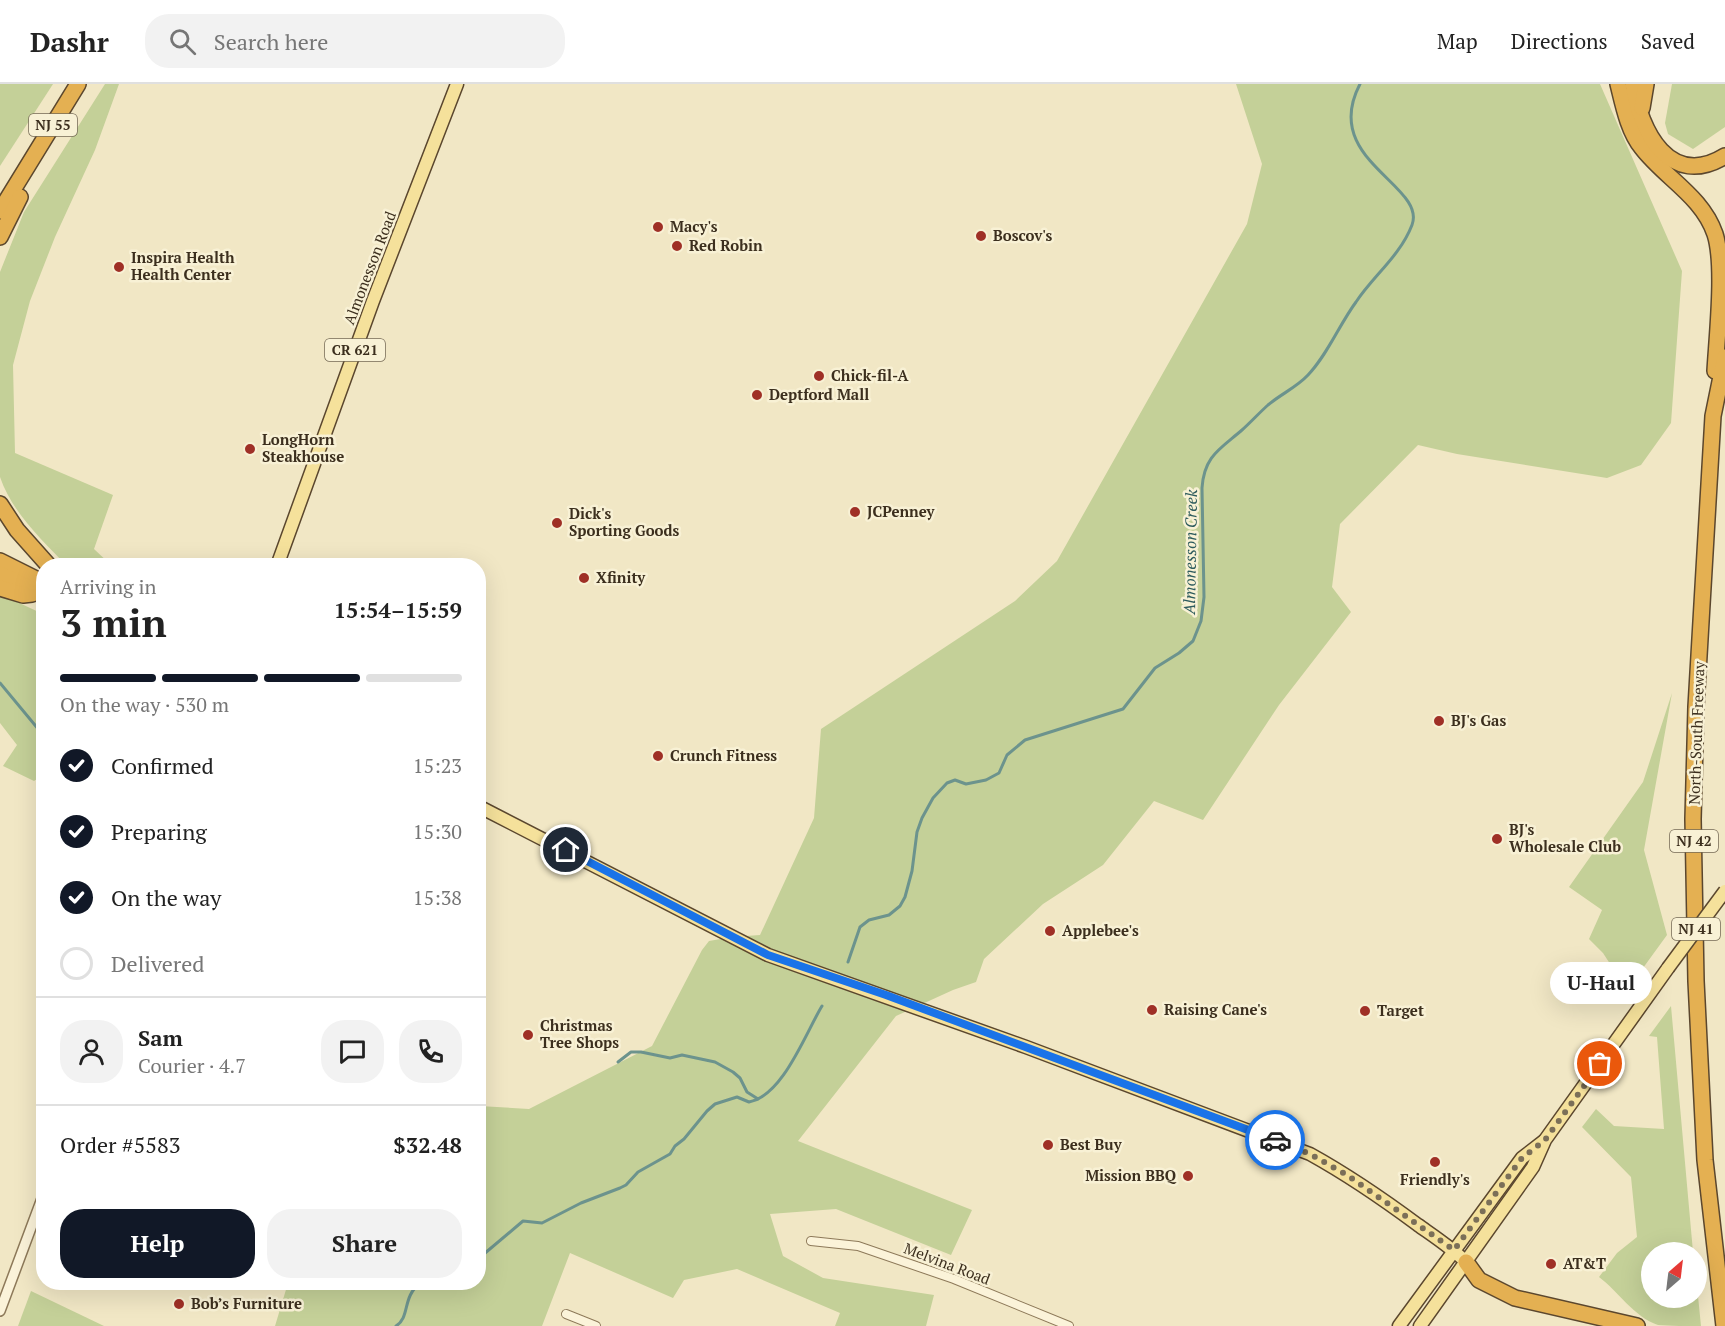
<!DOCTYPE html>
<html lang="en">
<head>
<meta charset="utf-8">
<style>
	:root { --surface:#fff; --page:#f2f2f2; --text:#222; --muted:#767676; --line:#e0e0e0; --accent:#111827 }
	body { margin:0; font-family:"PT Serif",serif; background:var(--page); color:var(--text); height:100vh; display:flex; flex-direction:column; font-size:22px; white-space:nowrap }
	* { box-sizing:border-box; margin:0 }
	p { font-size:20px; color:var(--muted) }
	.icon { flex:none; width:33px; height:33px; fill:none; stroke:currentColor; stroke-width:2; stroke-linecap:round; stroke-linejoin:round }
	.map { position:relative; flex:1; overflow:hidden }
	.sheet { position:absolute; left:36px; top:474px; width:450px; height:732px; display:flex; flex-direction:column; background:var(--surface); border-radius:24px; box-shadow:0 6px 24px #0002 }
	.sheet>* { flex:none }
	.needle { width:39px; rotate:28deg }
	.buttons { position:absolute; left:1641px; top:1158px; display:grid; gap:12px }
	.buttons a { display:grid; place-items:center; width:66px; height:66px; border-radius:50%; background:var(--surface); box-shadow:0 6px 24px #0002; font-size:30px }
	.pin { position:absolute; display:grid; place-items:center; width:51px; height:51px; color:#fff; margin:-26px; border:3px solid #fff; border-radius:50%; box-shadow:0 2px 6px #0007 }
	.courier { position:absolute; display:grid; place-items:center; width:60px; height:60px; margin:-30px; border:4px solid #1a73e8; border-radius:50%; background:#fff; color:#222; box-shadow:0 2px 8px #0007 }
	.bubble { position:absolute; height:42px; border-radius:21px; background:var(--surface); box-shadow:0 6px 24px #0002; font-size:20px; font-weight:700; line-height:42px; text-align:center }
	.summary em { font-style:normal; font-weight:700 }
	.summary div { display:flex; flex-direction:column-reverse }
	.summary { display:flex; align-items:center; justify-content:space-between; height:102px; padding:0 24px }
	h1 { font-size:39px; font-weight:700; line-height:45px }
	.bar { display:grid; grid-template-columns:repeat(4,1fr); gap:9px 6px; align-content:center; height:72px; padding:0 24px }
	.bar i { height:8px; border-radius:4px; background:var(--line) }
	.bar .current { background:var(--accent) }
	.bar p { grid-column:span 4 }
	.line { display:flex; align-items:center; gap:15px; padding:0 24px; border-top:2px solid var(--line) }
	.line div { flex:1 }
	.round { display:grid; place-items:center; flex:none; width:63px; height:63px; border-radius:24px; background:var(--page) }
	ol { padding:0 24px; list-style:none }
	li { display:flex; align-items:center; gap:18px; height:66px }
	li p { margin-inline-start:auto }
	li .icon { padding:6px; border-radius:50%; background:var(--accent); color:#fff; stroke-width:4 }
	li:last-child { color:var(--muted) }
	li i { width:33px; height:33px; border:3px solid var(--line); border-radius:50% }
	.button { display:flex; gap:12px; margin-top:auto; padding:12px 24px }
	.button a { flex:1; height:69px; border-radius:24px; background:var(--accent); color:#fff; font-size:24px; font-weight:700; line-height:69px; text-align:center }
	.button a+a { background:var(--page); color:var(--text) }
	header { display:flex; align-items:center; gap:36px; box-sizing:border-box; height:84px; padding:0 30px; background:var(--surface); border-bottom:2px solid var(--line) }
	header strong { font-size:28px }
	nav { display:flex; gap:33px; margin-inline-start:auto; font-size:21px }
	.search { width:420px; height:54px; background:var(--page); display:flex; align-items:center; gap:15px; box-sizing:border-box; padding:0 21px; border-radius:24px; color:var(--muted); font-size:22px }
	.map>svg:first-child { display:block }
	.green { fill:#c4d098 }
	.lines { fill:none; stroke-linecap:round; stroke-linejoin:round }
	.stream { stroke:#6c938d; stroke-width:3 }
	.minor-casing { stroke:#8d7959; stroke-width:10 }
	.tertiary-casing { stroke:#8d7959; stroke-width:12 }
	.primary-casing { stroke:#5b472e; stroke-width:15 }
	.motorway-casing { stroke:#5b472e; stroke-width:18 }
	.minor { stroke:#fbf3d9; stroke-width:8 }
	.tertiary { stroke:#fbf3d9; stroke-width:9 }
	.primary { stroke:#f5e19b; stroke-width:12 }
	.motorway { stroke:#e4b052; stroke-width:15 }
	.primary-bridge-casing { stroke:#5b472e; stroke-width:15; stroke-linecap:butt }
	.primary-bridge { stroke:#f5e19b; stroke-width:12 }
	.done { stroke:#7b6f58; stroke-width:6; stroke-dasharray:0 10.8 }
	.route { stroke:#1a73e8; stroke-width:8 }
	.poi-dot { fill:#9f3026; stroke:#f8f1d5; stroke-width:2 }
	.labels { text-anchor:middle; stroke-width:5; stroke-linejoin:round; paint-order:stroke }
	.shield { fill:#f8f1d5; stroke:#746955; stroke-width:1.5 }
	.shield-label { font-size:14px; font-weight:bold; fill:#3c2f1e }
	.poi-label { font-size:15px; font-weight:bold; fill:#3c2f1e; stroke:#f8f1d5; text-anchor:start }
	.street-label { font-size:15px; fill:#3c2f1e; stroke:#f8f1d5 }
	.water-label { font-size:16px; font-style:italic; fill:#2d5b5d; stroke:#f8f1d5 }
</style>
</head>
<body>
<header>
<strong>Dashr</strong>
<div class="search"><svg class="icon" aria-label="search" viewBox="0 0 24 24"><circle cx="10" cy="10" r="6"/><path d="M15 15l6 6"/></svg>Search here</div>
<nav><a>Map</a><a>Directions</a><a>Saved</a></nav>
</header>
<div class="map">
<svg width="1725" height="1242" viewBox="0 0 1725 1242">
	<rect width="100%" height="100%" fill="#f1e7c5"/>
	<g class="green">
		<path d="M0,0H53L0,82Z"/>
		<path d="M105,0H119L95,66L55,153L30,217L13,281L15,369L113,411L94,465L111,481H66C41,455 12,428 0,393V188L24,128Z"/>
		<path d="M1236,0H1600L1682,187L1671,339L1641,381L1607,394L1457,370L1418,361L1340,440L1332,503L1351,528L1279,621L1203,736L1154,717L1103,781L1043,820L984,875L976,898L953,906L896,932L798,1057L972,1126L951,1171L836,1125L770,1130L783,1172L823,1194L934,1211L926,1242H835L840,1229L737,1185L684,1196L673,1214L570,1169L542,1242H275L288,1199L478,1198L479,1022L529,1025L652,962L702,866L709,857L732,853L760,851L814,734L821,645L1015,517L1057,477L1247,140L1262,80Z"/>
		<path d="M1672,0H1725V43L1693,65L1668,50L1665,39Z"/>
		<path d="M0,510L43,530V691L34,697L3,682L17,661L0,639Z"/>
		<path d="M1672,609L1644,766L1667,851L1627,906L1603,869L1589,855L1602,826L1569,803L1643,698Z"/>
		<path d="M1671,922L1693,1168H1652V1214H1696L1697,1202L1701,1242C1688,1242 1670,1242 1658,1241C1634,1233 1619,1208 1599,1193L1617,1169L1637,1153L1631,1093L1582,1043L1596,1025L1614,1042L1664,1045L1657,953L1649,952Z"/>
		<path d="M31,1207L104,1242H18Z"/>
	</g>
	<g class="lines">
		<g class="stream">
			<path d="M0,599L44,652"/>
			<path d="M848,878L860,843L869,836L889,831L900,822L905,813L912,787L917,748L922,734L933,714L947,699L955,696L966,700L986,696L999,689L1007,671L1025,656L1123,625L1155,584L1179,569L1193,557L1201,537L1204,513L1202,404C1204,372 1220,365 1242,346C1251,338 1259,329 1268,321C1281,310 1297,303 1308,291C1328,270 1339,241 1356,218C1374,191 1400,172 1412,141C1427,101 1320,76 1360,0"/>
			<path d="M618,978L631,968H641L670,974L682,971L715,978L733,988L740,994L747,1008L758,1015"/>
			<path d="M478,1175L523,1137L542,1139L581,1119L620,1104L626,1101L638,1088L670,1070L675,1062L684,1055L707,1027L715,1020L737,1013L749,1018C783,1012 806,948 822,922"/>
			<path d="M396,1242C411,1232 401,1214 421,1198"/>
		</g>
		<g class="minor-casing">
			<g id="minor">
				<path d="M811,1157L858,1162L954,1195L1069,1242"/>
				<path d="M566,1230L596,1242"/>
			</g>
		</g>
		<g class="tertiary-casing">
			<path id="tertiary" d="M0,1227L44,1109"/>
		</g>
		<g class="primary-casing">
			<g id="primary">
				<path d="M277,482L373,217L457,0"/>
				<path d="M478,722L768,871L1026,963L1310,1070C1348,1091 1383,1115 1418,1141C1435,1153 1452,1164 1466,1178"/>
				<path d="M1399,1242L1522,1074L1544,1057"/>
				<path d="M1420,1242L1533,1083L1545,1056L1668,884"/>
			</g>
		</g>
		<g class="motorway-casing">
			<g id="motorway">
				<path d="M1618,0C1623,20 1628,47 1642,64C1665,94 1702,112 1715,150C1725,181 1717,252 1715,287"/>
				<path d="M1633,0C1640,47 1670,106 1725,72"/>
				<path d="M1642,24L1646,0"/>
				<path d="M0,127L78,0"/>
				<path d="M0,153L20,113"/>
				<path d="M0,420L17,446L49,482"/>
				<path d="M0,477L44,499"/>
				<path d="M0,490L44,511"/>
				<path d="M0,504L23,511L32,510"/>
				<path d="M1466,1178L1479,1196L1515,1214L1637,1242"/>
				<path d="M1724,1242L1705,1076L1696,897L1693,735L1696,623L1713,332L1725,273"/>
			</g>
		</g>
		<use href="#minor" class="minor"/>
		<use href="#tertiary" class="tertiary"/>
		<use href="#primary" class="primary"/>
		<use href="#motorway" class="motorway"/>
		<g class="primary-bridge-casing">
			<path id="primary-bridge" d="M1668,884L1725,807"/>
		</g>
		<use href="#primary-bridge" class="primary-bridge"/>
	</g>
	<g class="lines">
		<path class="done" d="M1275,1056L1310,1070L1347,1091L1454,1166L1522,1074L1545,1056L1600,980"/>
		<path class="route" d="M566,766L768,871L886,911L1275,1056"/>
	</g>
	<g class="poi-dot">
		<circle cx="658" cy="143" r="6"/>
		<circle cx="981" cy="152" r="6"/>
		<circle cx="677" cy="162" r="6"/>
		<circle cx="119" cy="183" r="6"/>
		<circle cx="819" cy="292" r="6"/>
		<circle cx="757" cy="311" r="6"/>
		<circle cx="250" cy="365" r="6"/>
		<circle cx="855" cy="428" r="6"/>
		<circle cx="557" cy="439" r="6"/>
		<circle cx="584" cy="494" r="6"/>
		<circle cx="1439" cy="637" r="6"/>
		<circle cx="658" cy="672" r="6"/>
		<circle cx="1497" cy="755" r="6"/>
		<circle cx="1050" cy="847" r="6"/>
		<circle cx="1152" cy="926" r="6"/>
		<circle cx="1365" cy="927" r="6"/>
		<circle cx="528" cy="951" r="6"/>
		<circle cx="1048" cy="1061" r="6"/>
		<circle cx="1435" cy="1078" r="6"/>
		<circle cx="1188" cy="1092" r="6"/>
		<circle cx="1551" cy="1180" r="6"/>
		<circle cx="179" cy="1220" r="6"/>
	</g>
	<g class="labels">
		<g class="shield">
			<rect x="29" y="30" width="48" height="22" rx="4.5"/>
			<rect x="325" y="255" width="60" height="22" rx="4.5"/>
			<rect x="1670" y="746" width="48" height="22" rx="4.5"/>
			<rect x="1672" y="834" width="48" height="22" rx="4.5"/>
		</g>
		<g class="shield-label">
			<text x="53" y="46">NJ 55</text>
			<text x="355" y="271">CR 621</text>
			<text x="1694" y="762">NJ 42</text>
			<text x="1696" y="850">NJ 41</text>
		</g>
		<g class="poi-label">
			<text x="670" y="148">Macy's</text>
			<text x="993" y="157">Boscov's</text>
			<text x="689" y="167">Red Robin</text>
			<text x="131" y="179">Inspira Health<tspan x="131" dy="17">Health Center</tspan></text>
			<text x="831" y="297">Chick-fil-A</text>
			<text x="769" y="316">Deptford Mall</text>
			<text x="262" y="361">LongHorn<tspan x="262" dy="17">Steakhouse</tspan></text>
			<text x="867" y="433">JCPenney</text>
			<text x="569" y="435">Dick's<tspan x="569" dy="17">Sporting Goods</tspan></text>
			<text x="596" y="499">Xfinity</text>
			<text x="1451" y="642">BJ's Gas</text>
			<text x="670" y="677">Crunch Fitness</text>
			<text x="1509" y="751">BJ's<tspan x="1509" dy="17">Wholesale Club</tspan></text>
			<text x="1062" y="852">Applebee's</text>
			<text x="1164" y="931">Raising Cane's</text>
			<text x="1377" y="932">Target</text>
			<text x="540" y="947">Christmas<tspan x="540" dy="17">Tree Shops</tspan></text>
			<text x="1060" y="1066">Best Buy</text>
			<text x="1176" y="1097" text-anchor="end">Mission BBQ</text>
			<text x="1435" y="1101" text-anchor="middle">Friendly's</text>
			<text x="1563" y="1185">AT&amp;T</text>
			<text x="191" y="1225">Bob’s Furniture</text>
		</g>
		<g class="street-label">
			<text transform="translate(370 184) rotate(-69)" y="5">Almonesson Road</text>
			<text transform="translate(1697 649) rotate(-88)" y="5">North-South Freeway</text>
			<text transform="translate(947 1180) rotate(21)" y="5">Melvina Road</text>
		</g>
		<g class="water-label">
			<text transform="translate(1190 468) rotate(-89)" y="6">Almonesson Creek</text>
		</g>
	</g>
</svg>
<div class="buttons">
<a><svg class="needle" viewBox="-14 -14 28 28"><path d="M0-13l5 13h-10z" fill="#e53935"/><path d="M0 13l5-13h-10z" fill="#767676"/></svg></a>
</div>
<div class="pin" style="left:1600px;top:980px;background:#ea580c"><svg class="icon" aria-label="bag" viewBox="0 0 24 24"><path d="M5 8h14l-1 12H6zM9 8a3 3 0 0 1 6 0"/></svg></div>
<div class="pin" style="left:566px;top:766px;background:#1f2937"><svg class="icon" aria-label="home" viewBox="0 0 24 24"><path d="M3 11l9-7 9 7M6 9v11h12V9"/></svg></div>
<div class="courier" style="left:1275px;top:1056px"><svg class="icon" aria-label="car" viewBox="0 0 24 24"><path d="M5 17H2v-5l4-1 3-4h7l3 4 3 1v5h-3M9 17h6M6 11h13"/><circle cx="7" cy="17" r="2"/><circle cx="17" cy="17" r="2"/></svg></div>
<div class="bubble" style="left:1550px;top:878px;width:102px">U-Haul</div>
<section class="sheet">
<div class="summary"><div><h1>3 min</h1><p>Arriving in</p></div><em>15:54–15:59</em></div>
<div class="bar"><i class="current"></i><i class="current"></i><i class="current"></i><i></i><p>On the way · 530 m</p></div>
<ol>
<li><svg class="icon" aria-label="check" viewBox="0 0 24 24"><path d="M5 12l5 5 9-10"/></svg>Confirmed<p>15:23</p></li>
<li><svg class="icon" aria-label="check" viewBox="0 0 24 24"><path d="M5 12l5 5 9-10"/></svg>Preparing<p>15:30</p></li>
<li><svg class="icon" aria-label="check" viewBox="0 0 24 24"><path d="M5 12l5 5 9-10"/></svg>On the way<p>15:38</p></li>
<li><i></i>Delivered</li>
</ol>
<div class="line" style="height:108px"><a class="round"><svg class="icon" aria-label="person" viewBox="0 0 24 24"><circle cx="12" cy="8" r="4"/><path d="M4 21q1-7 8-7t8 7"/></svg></a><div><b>Sam</b><p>Courier · 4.7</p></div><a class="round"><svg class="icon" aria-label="chat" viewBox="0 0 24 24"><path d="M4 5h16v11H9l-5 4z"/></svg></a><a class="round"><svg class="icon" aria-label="phone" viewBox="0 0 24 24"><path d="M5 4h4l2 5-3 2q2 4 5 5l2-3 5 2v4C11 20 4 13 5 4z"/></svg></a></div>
<div class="line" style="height:78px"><div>Order #5583</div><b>$32.48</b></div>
<div class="button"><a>Help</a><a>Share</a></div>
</section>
</div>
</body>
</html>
